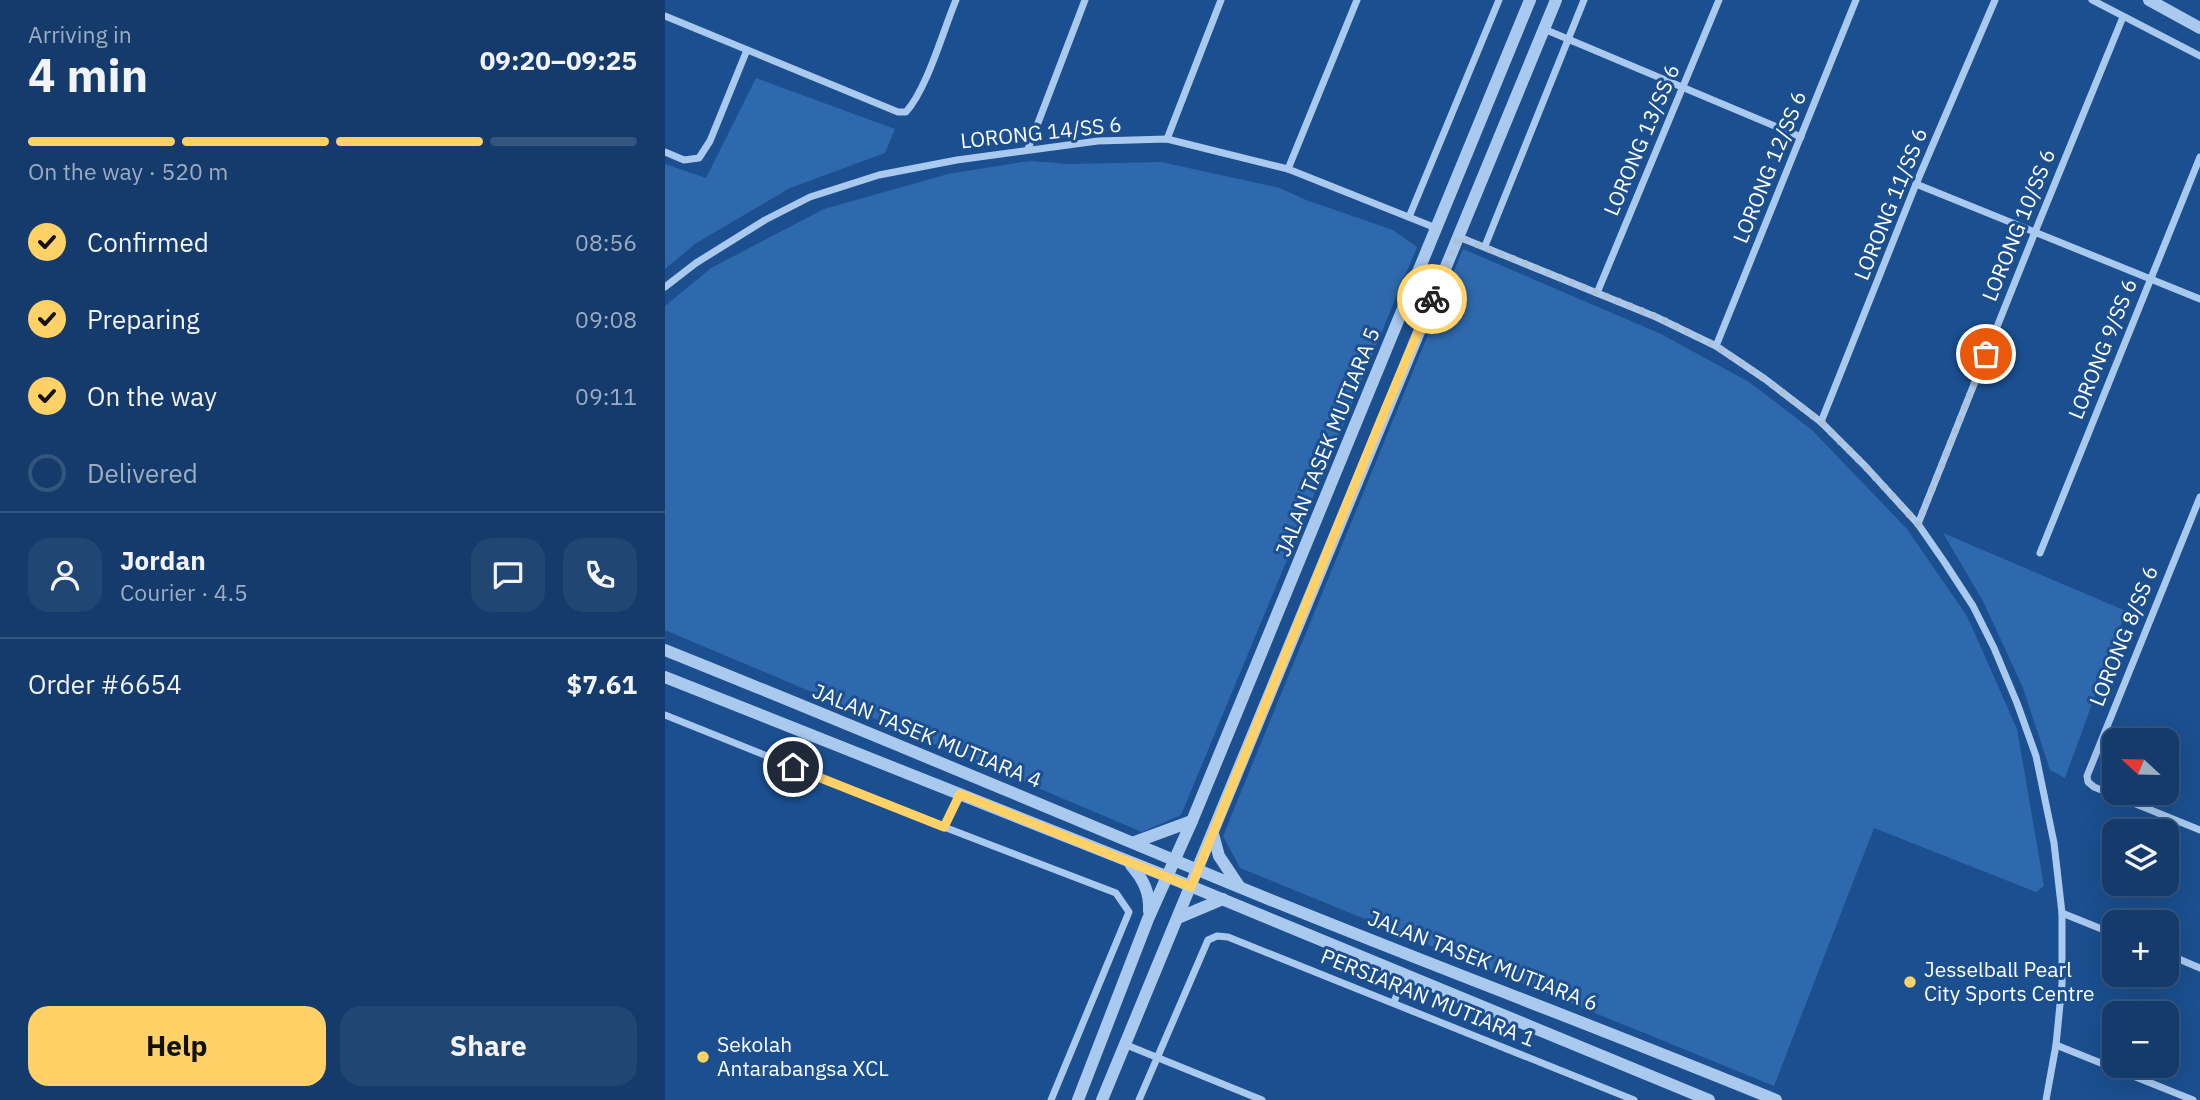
<!DOCTYPE html>
<html lang="en">
<head>
<meta charset="utf-8">
<style>
	:root { --surface:#143b6b; --page:#214673; --text:#f1f3f6; --muted:#9dadc1; --line:#33557e; --accent:#ffd166 }
	body { margin:0; font-family:"IBM Plex Sans",sans-serif; background:var(--page); color:var(--text); height:100vh; display:flex; flex-direction:column; font-size:26px; white-space:nowrap }
	* { box-sizing:border-box; margin:0 }
	p { font-size:23px; color:var(--muted) }
	.icon { flex:none; width:38px; height:38px; fill:none; stroke:currentColor; stroke-width:2; stroke-linecap:round; stroke-linejoin:round }
	.map { position:relative; flex:1; overflow:hidden }
	.side { display:flex; flex-direction:column; background:var(--surface); width:665px }
	.side>* { flex:none }
	.needle { width:46px; rotate:292deg }
	.buttons { position:absolute; left:1437px; top:728px; display:grid; gap:14px }
	.buttons a { display:grid; place-items:center; width:77px; height:77px; border-radius:14px; background:var(--surface); box-shadow:0 7px 28px #0002,0 0 0 2px var(--line); font-size:35px }
	.pin { position:absolute; display:grid; place-items:center; width:60px; height:60px; color:#fff; margin:-30px; border:4px solid #fff; border-radius:50%; box-shadow:0 2px 7px #0007 }
	.courier { position:absolute; display:grid; place-items:center; width:70px; height:70px; margin:-35px; border:5px solid #ffd166; border-radius:50%; background:#fff; color:#222; box-shadow:0 2px 9px #0007 }
	.summary em { font-style:normal; font-weight:700 }
	.summary div { display:flex; flex-direction:column-reverse }
	.summary { display:flex; align-items:center; justify-content:space-between; height:119px; padding:0 28px }
	h1 { font-size:46px; font-weight:700; line-height:52px }
	.bar { display:grid; grid-template-columns:repeat(4,1fr); gap:10px 7px; align-content:center; height:84px; padding:0 28px }
	.bar i { height:9px; border-radius:5px; background:var(--line) }
	.bar .active { background:var(--accent) }
	.bar p { grid-column:span 4 }
	.line { display:flex; align-items:center; gap:18px; padding:0 28px; border-top:2px solid var(--line) }
	.line div { flex:1 }
	.round { display:grid; place-items:center; flex:none; width:74px; height:74px; border-radius:21px; background:var(--page) }
	ol { padding:0 28px; list-style:none }
	li { display:flex; align-items:center; gap:21px; height:77px }
	li p { margin-inline-start:auto }
	li .icon { padding:7px; border-radius:50%; background:var(--accent); color:#111; stroke-width:4 }
	li:last-child { color:var(--muted) }
	li i { width:38px; height:38px; border:4px solid var(--line); border-radius:50% }
	.action { display:flex; gap:14px; margin-top:auto; padding:14px 28px }
	.action a { flex:1; height:80px; border-radius:21px; background:var(--accent); color:#111; font-size:28px; font-weight:700; line-height:80px; text-align:center }
	.action a+a { background:var(--page); color:var(--text) }
	main { display:flex; flex:1; min-height:0 }
	.map>svg:first-child { display:block }
	.green { fill:#2e69ad }
	.lines { fill:none; stroke-linecap:round; stroke-linejoin:round }
	.minor { stroke:#a9c9ee; stroke-width:7 }
	.tertiary { stroke:#a9c9ee; stroke-width:12 }
	.done { stroke:#afc1d8; stroke-width:7; stroke-dasharray:0 12.6 }
	.route { stroke:#ffd166; stroke-width:9 }
	.poi-dot { fill:#ffd166; stroke:#1b4f8f; stroke-width:2.5 }
	.labels { text-anchor:middle; stroke-width:6; stroke-linejoin:round; paint-order:stroke }
	.street-label { font-size:21px; fill:#fff; stroke:#1b4f8f }
	.poi-label { font-size:21px; fill:#fff; stroke:#1b4f8f; text-anchor:start }
</style>
</head>
<body>
<main>
<section class="side">
<div class="summary"><div><h1>4 min</h1><p>Arriving in</p></div><em>09:20–09:25</em></div>
<div class="bar"><i class="active"></i><i class="active"></i><i class="active"></i><i></i><p>On the way · 520 m</p></div>
<ol>
<li><svg class="icon" aria-label="check" viewBox="0 0 24 24"><path d="M5 12l5 5 9-10"/></svg>Confirmed<p>08:56</p></li>
<li><svg class="icon" aria-label="check" viewBox="0 0 24 24"><path d="M5 12l5 5 9-10"/></svg>Preparing<p>09:08</p></li>
<li><svg class="icon" aria-label="check" viewBox="0 0 24 24"><path d="M5 12l5 5 9-10"/></svg>On the way<p>09:11</p></li>
<li><i></i>Delivered</li>
</ol>
<div class="line" style="height:126px"><a class="round"><svg class="icon" aria-label="person" viewBox="0 0 24 24"><circle cx="12" cy="8" r="4"/><path d="M4 21q1-7 8-7t8 7"/></svg></a><div><b>Jordan</b><p>Courier · 4.5</p></div><a class="round"><svg class="icon" aria-label="chat" viewBox="0 0 24 24"><path d="M4 5h16v11H9l-5 4z"/></svg></a><a class="round"><svg class="icon" aria-label="phone" viewBox="0 0 24 24"><path d="M5 4h4l2 5-3 2q2 4 5 5l2-3 5 2v4C11 20 4 13 5 4z"/></svg></a></div>
<div class="line" style="height:91px"><div>Order #6654</div><b>$7.61</b></div>
<div class="action"><a>Help</a><a>Share</a></div>
</section>
<div class="map">
<svg width="1535" height="1100" viewBox="0 0 1535 1100">
	<rect width="100%" height="100%" fill="#1b4f8f"/>
	<g class="green">
		<path d="M91,78L230,129L220,153L125,188L30,244L0,269V164L41,178Z"/>
		<path d="M364,161L405,164L496,162L615,188L641,200L728,230L752,247L516,815L477,832L0,630V306L46,268L159,209L283,174Z"/>
		<path d="M798,249L996,334L1084,382L1147,430L1242,529L1302,616L1352,729L1379,886L1371,892L1209,828L1109,1086L575,868L558,836Z"/>
		<path d="M1278,533L1461,611L1400,778L1385,770L1358,688L1319,603Z"/>
	</g>
	<g class="lines">
		<g class="minor">
			<path d="M1427,0L1535,56"/>
			<path d="M0,16L233,112H241C262,89 278,31 291,0"/>
			<path d="M879,29L1136,137"/>
			<path d="M502,139L556,0"/>
			<path d="M363,149L420,0"/>
			<path d="M0,152L19,160L34,158L45,141L82,50"/>
			<path d="M623,169L692,0"/>
			<path d="M1251,184L1535,299"/>
			<path d="M744,217L834,0"/>
			<path d="M794,237L991,317L1051,346L1100,379L1156,422L1201,467L1253,524L1280,563L1308,606L1329,648L1352,703L1371,756L1389,843L1397,913V984L1391,1045L1381,1100"/>
			<path d="M820,246L919,0"/>
			<path d="M0,287L31,263L100,220L145,197L214,175L292,160L433,141L502,139L623,169L771,228"/>
			<path d="M932,293L1054,0"/>
			<path d="M1051,346L1191,0"/>
			<path d="M1156,422L1251,184L1330,0"/>
			<path d="M1535,497L1422,776L1423,782L1429,787L1535,830"/>
			<path d="M1253,524L1370,232L1458,17"/>
			<path d="M1375,553L1535,157"/>
			<path d="M0,715L279,827L451,893L464,912L386,1100"/>
			<path d="M279,827L295,794"/>
			<path d="M1397,913L1449,934"/>
			<path d="M1502,954L1535,968"/>
			<path d="M729,1002L740,974"/>
			<path d="M459,1044L597,1100"/>
			<path d="M1391,1045L1528,1100"/>
			<path d="M474,1100L543,940L552,936L563,937L969,1100"/>
		</g>
		<g class="tertiary">
			<path d="M1484,0L1535,28"/>
			<path d="M0,650C192,727 383,808 574,887C752,960 933,1027 1111,1100"/>
			<path d="M0,677L501,876L1044,1100"/>
			<path d="M548,834L554,856L574,886"/>
			<path d="M470,842L527,821"/>
			<path d="M466,865C478,879 485,892 484,911"/>
			<path d="M513,918L558,899"/>
			<path d="M413,1100L483,919L527,821L865,0"/>
			<path d="M437,1100L891,0"/>
		</g>
	</g>
	<g class="lines">
		<path class="done" d="M767,299L794,237L992,317L1051,346L1100,379L1156,422L1201,467L1253,524L1321,354"/>
		<path class="route" d="M128,767L279,827L295,794L526,887L718,415L767,299"/>
	</g>
	<g class="poi-dot">
		<circle cx="1245" cy="982" r="7"/>
		<circle cx="38" cy="1057" r="7"/>
	</g>
	<g class="labels">
		<g class="street-label">
			<text transform="translate(376 133) rotate(-6)" y="7">LORONG 14/SS 6</text>
			<text transform="translate(977 140) rotate(-67)" y="7">LORONG 13/SS 6</text>
			<text transform="translate(1105 167) rotate(-68)" y="7">LORONG 12/SS 6</text>
			<text transform="translate(1226 204) rotate(-68)" y="7">LORONG 11/SS 6</text>
			<text transform="translate(1354 225) rotate(-68)" y="7">LORONG 10/SS 6</text>
			<text transform="translate(1438 349) rotate(-68)" y="7">LORONG 9/SS 6</text>
			<text transform="translate(663 442) rotate(-68)" y="7">JALAN TASEK MUTIARA 5</text>
			<text transform="translate(1459 636) rotate(-68)" y="7">LORONG 8/SS 6</text>
			<text transform="translate(262 736) rotate(22)" y="7">JALAN TASEK MUTIARA 4</text>
			<text transform="translate(818 961) rotate(21)" y="7">JALAN TASEK MUTIARA 6</text>
			<text transform="translate(763 998) rotate(22)" y="7">PERSIARAN MUTIARA 1</text>
		</g>
		<g class="poi-label">
			<text x="1259" y="977">Jesselball Pearl<tspan x="1259" dy="24">City Sports Centre</tspan></text>
			<text x="52" y="1052">Sekolah<tspan x="52" dy="24">Antarabangsa XCL</tspan></text>
		</g>
	</g>
</svg>
<div class="buttons">
<a><svg class="needle" viewBox="-14 -14 28 28"><path d="M0-13l5 13h-10z" fill="#e53935"/><path d="M0 13l5-13h-10z" fill="#9dadc1"/></svg></a>
<a><svg class="icon" aria-label="layers" viewBox="0 0 24 24"><path d="M12 4l9 5-9 5-9-5zM3 14l9 5 9-5"/></svg></a>
<a>+</a>
<a>−</a>
</div>
<div class="pin" style="left:1321px;top:354px;background:#ea580c"><svg class="icon" aria-label="bag" viewBox="0 0 24 24"><path d="M5 8h14l-1 12H6zM9 8a3 3 0 0 1 6 0"/></svg></div>
<div class="pin" style="left:128px;top:767px;background:#1f2937"><svg class="icon" aria-label="home" viewBox="0 0 24 24"><path d="M3 11l9-7 9 7M6 9v11h12V9"/></svg></div>
<div class="courier" style="left:767px;top:299px"><svg class="icon" aria-label="bike" viewBox="0 0 24 24"><circle cx="6" cy="16" r="4"/><circle cx="18" cy="16" r="4"/><path d="M6 16l4-8h5l3 8M10 8l3 8H6M13 5h3"/></svg></div>
</div>
</main>
</body>
</html>
